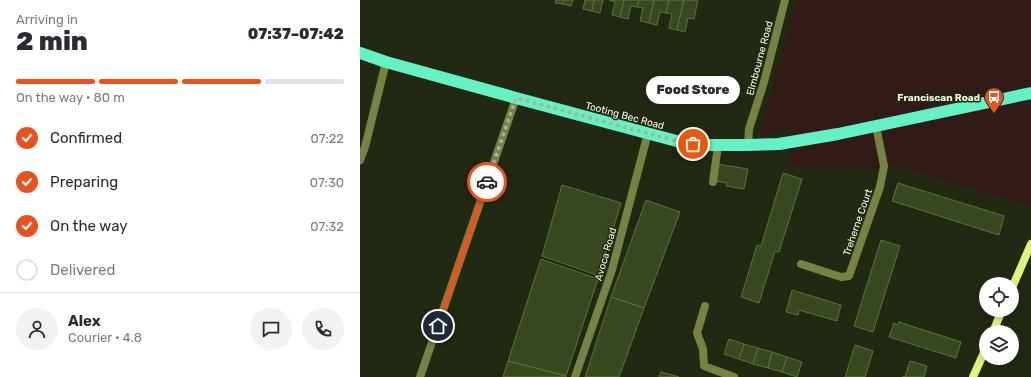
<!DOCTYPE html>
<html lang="en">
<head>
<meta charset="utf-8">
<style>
	:root { --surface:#fff; --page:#f2f2f3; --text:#2b2b33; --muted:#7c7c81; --line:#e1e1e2; --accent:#eb511b }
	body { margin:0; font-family:Rubik,sans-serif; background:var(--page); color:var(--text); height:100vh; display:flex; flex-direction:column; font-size:15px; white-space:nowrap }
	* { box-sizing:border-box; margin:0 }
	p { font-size:13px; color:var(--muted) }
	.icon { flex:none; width:22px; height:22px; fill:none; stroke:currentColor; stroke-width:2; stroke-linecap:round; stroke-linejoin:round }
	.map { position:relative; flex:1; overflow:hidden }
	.details { display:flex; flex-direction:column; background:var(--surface); width:360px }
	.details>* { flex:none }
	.controls { position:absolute; left:619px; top:277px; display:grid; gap:8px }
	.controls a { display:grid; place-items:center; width:40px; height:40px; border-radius:50%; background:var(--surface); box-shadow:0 2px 6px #0003; font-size:20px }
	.pin { position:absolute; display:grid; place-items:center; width:34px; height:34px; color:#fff; margin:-17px; border:2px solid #fff; border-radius:50%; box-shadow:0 1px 4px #0007 }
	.courier { position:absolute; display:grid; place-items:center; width:40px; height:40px; margin:-20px; border:3px solid #eb511b; border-radius:50%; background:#fff; color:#222; box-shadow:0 1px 5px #0007 }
	.bubble { position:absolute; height:28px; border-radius:14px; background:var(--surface); box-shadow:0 2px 6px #0003; font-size:13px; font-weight:800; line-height:28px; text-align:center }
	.overview em { font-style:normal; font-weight:800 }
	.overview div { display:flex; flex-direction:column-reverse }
	.overview { display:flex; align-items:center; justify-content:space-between; height:68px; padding:0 16px }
	h1 { font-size:26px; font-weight:800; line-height:30px }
	.bar { display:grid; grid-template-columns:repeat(4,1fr); gap:6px 4px; align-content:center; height:48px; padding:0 16px }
	.bar i { height:5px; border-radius:3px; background:var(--line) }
	.bar .on { background:var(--accent) }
	.bar p { grid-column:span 4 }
	.line { display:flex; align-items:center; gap:10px; padding:0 16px; border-top:1px solid var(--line) }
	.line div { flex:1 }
	.round { display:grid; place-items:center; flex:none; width:42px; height:42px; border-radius:21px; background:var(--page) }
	ol { padding:0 16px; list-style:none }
	li { display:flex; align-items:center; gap:12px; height:44px }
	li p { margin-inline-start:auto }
	li .icon { padding:4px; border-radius:50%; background:var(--accent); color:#fff; stroke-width:4 }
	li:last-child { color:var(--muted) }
	li i { width:22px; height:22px; border:2px solid var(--line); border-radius:50% }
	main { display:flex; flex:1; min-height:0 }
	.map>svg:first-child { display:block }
	.green { fill:#321a17 }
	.building { fill:#3a4821; stroke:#5c7235 }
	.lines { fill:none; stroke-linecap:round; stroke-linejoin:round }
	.lane { stroke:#768342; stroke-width:8 }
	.street { stroke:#768342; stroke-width:8 }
	.secondary { stroke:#ddf37d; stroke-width:8 }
	.highway { stroke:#64f1c4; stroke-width:12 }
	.done { stroke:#aab297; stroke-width:4; stroke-dasharray:0 7.2 }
	.route { stroke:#eb511b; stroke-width:5 }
	.labels { text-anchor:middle; stroke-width:3; stroke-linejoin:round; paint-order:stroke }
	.street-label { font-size:10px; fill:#f4fcde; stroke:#212913 }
	.poi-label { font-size:10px; font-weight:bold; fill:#f4fcde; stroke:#212913; text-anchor:end }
</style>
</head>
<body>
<main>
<section class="details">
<div class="overview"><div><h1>2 min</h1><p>Arriving in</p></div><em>07:37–07:42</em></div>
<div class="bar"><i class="on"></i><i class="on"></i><i class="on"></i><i></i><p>On the way · 80 m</p></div>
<ol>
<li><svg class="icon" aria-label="check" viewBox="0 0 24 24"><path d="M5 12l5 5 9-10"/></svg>Confirmed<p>07:22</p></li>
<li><svg class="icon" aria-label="check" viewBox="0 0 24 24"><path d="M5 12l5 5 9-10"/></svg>Preparing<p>07:30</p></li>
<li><svg class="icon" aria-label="check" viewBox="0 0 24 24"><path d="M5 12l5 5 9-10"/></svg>On the way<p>07:32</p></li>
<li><i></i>Delivered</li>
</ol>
<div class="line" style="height:72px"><a class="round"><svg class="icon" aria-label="person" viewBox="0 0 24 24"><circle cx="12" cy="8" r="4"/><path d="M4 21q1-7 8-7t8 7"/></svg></a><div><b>Alex</b><p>Courier · 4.8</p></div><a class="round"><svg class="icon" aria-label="chat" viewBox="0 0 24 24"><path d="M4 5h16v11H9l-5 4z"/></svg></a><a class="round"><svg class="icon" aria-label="phone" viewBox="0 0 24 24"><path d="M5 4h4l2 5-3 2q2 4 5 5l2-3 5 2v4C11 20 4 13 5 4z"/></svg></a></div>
</section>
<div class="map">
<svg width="671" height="377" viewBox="0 0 671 377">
	<rect width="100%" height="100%" fill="#212913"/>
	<path class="green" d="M437,0H671V207L534,165L520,168L455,167L429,165L433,129L399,136Z"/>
	<g class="building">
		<path d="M196,0H204L203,4L195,3Z"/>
		<path d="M204,0H213L211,6L203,4Z"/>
		<path d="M225,0H234L232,11L223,9Z"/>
		<path d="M234,0H243L240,13L232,11Z"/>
		<path d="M249,0H264L260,17L252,15L255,2Z"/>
		<path d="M264,0H279L277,7L271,6L268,19L260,17Z"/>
		<path d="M279,0H294L289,23L280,21L283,8L277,7Z"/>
		<path d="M294,0H309L306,13L300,12L297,25L289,23Z"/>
		<path d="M309,0H324L317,30L309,28L312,14L306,13Z"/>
		<path d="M324,0H338L334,19L328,18L325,32L317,30Z"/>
		<path d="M357,164L388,169L384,189L366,186L367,183L354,181Z"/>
		<path d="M423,173L442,179L419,252L415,251L399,303L381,297L397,245L401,246Z"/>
		<path d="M538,183L644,216L639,235L532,201Z"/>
		<path d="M202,185L261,203L239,276L182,256Z"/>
		<path d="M286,200L320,212L284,308L251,297Z"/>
		<path d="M521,240L540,246L513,332L494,326Z"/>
		<path d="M181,259L238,279L206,376L148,361Z"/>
		<path d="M432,290L481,305L477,321L439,310L438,315L426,312Z"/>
		<path d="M251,297L284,308L259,377H225Z"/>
		<path d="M539,322L601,342L596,358L529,337L534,323L538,325Z"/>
		<path d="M369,339L384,344L379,359L364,354Z"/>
		<path d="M384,344L398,348L393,364L379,359Z"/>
		<path d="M495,345L513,351L505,377H485Z"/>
		<path d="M398,348L412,352L408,368L393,364Z"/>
		<path d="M412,352L427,357L422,372L408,368Z"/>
		<path d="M427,357L442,362L437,377L422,372Z"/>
		<path d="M148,361L206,376V377H143Z"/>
		<path d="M550,361L567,366L564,377H543V376L545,377Z"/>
		<path d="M301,372L319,377H299Z"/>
	</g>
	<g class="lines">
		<g class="lane">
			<path d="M353,182L358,145"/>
			<path d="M345,306L337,333L343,349L344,366L374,377"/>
		</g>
		<g class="street">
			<path d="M388,145L389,129L404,82L425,0"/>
			<path d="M0,160L5,147L26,62"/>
			<path d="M441,264L481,277L489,276L520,187L524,166L516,126"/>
			<path d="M60,377L156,98"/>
			<path d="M215,377L252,270L288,133"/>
		</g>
		<g class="secondary">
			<path d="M652,288L671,244"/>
			<path d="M633,332L642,310"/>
			<path d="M613,377L626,348"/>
		</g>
		<path class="highway" d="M0,53L26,62L156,98L324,143L341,145H388L419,144L478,134L671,93"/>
	</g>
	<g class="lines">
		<path class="done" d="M127,182L156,98L324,143L333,144"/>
		<path class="route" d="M78,326L127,182"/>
	</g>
	<defs>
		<g id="bus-pin" transform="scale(1)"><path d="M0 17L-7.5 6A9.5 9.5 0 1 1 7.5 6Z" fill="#eb511b" stroke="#212913"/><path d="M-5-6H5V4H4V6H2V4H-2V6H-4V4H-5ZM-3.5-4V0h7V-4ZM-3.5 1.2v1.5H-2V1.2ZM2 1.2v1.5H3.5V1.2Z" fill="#fff"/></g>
	</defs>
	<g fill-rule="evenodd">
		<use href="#bus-pin" x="634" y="97"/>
	</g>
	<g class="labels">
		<g class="street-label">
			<text transform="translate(399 58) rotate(-75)" y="4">Elmbourne Road</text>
			<text transform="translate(265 115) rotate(15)" y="4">Tooting Bec Road</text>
			<text transform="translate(497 222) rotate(-71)" y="4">Treherne Court</text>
			<text transform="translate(245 254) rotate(-74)" y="4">Avoca Road</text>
		</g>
		<g class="poi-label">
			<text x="620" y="101">Franciscan Road</text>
		</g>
	</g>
</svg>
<div class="controls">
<a><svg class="icon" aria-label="locate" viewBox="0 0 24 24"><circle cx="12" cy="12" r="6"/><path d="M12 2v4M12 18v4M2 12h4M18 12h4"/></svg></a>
<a><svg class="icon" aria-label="layers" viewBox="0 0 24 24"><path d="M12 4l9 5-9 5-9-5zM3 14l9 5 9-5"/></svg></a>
</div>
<div class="pin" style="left:333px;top:144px;background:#ea580c"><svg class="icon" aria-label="bag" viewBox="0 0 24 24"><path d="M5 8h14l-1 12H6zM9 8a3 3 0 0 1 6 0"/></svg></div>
<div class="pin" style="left:78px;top:326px;background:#1f2937"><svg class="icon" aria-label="home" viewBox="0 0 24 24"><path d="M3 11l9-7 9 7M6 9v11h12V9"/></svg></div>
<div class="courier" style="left:127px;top:182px"><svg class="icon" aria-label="car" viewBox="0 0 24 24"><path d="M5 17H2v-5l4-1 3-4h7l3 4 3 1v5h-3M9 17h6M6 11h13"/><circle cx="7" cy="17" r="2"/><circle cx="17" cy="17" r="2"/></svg></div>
<div class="bubble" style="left:286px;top:76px;width:94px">Food Store</div>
</div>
</main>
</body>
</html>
